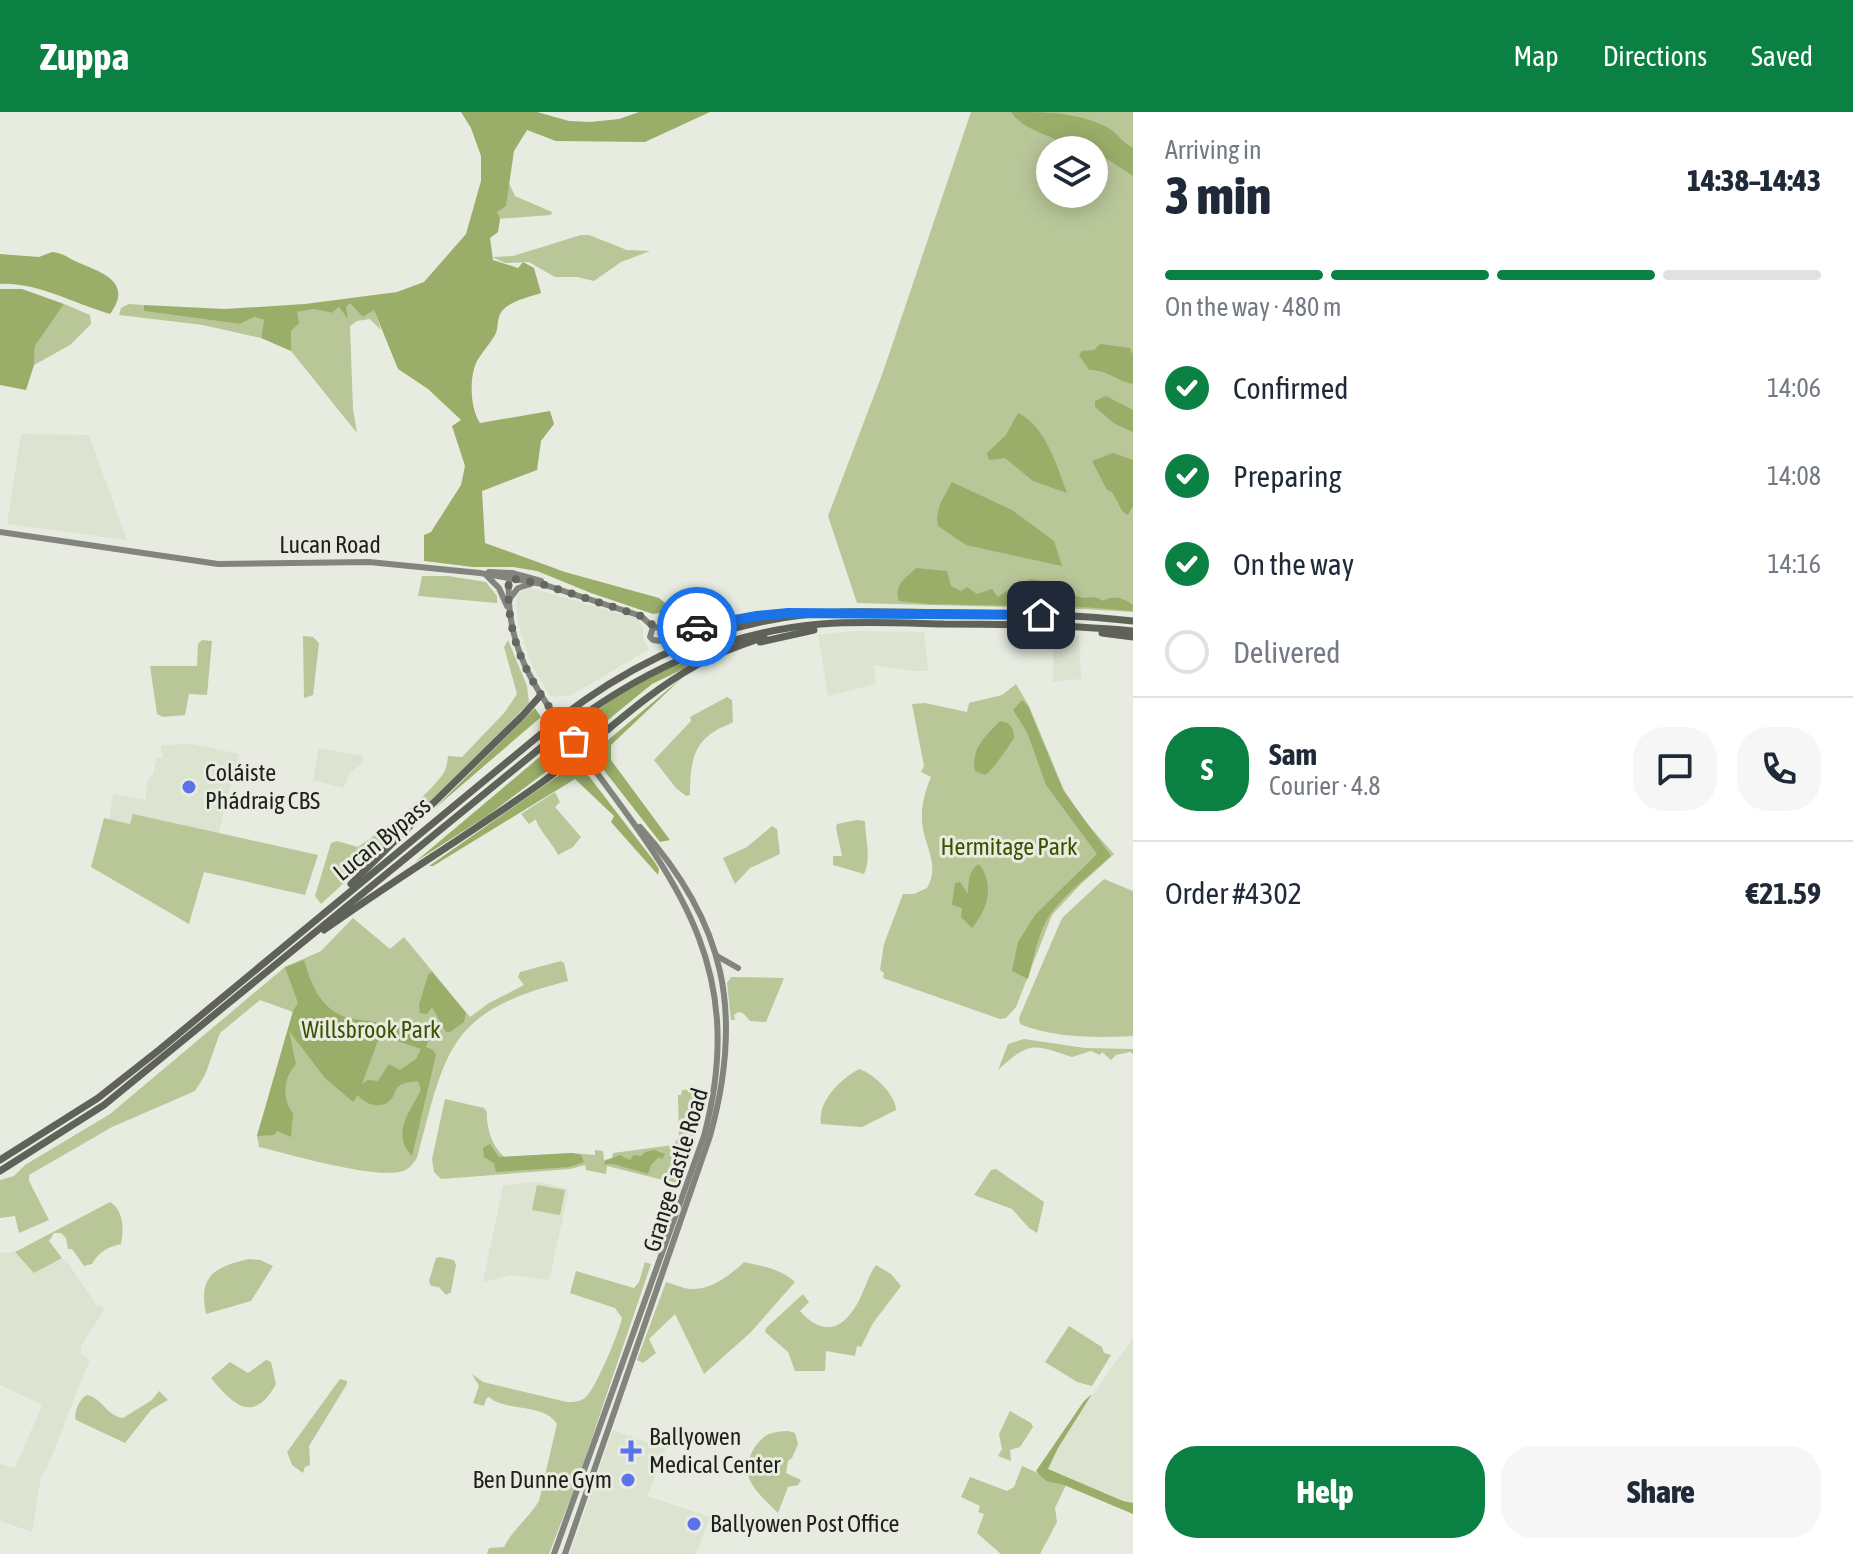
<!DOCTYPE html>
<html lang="en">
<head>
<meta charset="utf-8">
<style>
	:root { --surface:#fff; --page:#f6f6f7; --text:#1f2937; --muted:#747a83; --line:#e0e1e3; --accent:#0b8043 }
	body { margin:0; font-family:"Asap Condensed",sans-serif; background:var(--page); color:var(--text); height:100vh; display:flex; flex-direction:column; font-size:30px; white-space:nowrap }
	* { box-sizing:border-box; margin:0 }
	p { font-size:26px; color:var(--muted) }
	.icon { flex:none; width:44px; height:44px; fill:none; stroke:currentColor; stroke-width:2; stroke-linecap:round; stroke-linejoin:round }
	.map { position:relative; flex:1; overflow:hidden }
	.details { display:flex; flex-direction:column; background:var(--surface); width:720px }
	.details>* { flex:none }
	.buttons { position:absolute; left:1036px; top:24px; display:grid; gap:16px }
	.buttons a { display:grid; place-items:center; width:72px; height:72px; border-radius:50%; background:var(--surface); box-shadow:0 4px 20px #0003; font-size:40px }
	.pin { position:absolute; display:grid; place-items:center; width:68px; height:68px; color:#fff; margin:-34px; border-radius:16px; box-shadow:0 4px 12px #0006 }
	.courier { position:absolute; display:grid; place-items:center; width:80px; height:80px; margin:-40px; border:6px solid #1a73e8; border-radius:50%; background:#fff; color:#222; box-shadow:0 2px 10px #0007 }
	.overview em { font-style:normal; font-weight:800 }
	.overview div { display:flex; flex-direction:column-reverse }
	.overview { display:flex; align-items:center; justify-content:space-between; height:136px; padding:0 32px }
	h1 { font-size:52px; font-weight:800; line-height:60px }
	.bar { display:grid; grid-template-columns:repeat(4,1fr); gap:12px 8px; align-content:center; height:96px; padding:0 32px }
	.bar i { height:10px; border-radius:6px; background:var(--line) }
	.bar .current { background:var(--accent) }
	.bar p { grid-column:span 4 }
	.line { display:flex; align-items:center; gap:20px; padding:0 32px; border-top:2px solid var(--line) }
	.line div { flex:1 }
	.round { display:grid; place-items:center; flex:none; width:84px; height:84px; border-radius:32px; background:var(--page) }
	ol { padding:0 32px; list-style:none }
	li { display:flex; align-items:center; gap:24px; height:88px }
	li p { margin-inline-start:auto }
	li .icon { padding:8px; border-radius:50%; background:var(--accent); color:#fff; stroke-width:4 }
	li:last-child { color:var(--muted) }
	li i { width:44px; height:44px; border:4px solid var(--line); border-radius:50% }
	.cta { display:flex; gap:16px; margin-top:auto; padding:16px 32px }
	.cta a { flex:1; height:92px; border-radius:32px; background:var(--accent); color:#fff; font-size:32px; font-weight:800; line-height:92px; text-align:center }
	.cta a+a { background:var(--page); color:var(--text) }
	header { display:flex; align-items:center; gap:48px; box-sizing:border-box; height:112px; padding:0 40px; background:var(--accent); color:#fff }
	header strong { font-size:38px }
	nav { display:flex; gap:44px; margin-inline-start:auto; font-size:28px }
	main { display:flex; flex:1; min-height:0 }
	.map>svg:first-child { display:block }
	.built { fill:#dce3d0 }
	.green { fill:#b8c698; fill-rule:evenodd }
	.forest { fill:#9aae6a; fill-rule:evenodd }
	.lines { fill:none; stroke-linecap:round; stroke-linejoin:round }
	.secondary { stroke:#82847d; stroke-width:6 }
	.trunk { stroke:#5f6258; stroke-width:7 }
	.done { stroke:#656761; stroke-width:8; stroke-dasharray:0 14.4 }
	.route { stroke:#1a73e8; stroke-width:10 }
	.poi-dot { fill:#5c72e9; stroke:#e8ece0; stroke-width:3 }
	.labels { text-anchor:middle; stroke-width:6; stroke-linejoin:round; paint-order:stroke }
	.street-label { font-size:24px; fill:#1f201c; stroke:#e8ece0 }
	.poi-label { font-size:24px; fill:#1f201c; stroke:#e8ece0; text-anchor:start }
	.park-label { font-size:24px; fill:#405000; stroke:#e8ece0 }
</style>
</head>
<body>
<header>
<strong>Zuppa</strong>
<nav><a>Map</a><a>Directions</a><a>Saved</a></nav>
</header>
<main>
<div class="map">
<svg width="1133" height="1442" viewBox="0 0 1133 1442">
	<rect width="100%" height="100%" fill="#e8ece0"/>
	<g class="built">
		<path d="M21,322L89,323L127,428L7,412Z"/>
		<path d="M531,476L638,507L643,516V528L649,537L570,584H559L555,586L549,583L532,554L518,511L516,486L520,480Z"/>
		<path d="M853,519L924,520L928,559H911L874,553L876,572L828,584L818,523Z"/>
		<path d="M1054,522L1079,523L1081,567L1053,570Z"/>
		<path d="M193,632L239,642L218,722L134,702L130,712L109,707L113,682L145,688L148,667L153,662L157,646H162L161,633Z"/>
		<path d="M319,636L363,644V650L349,662L344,676L313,668Z"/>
		<path d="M539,1070L569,1077L550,1165L548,1168L511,1163L483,1170L503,1073Z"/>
		<path d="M15,1140L34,1161L62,1146L68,1151L97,1194H102L104,1198L81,1234V1243L90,1247L47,1356L41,1364L32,1420L0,1409V1352L15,1356L42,1293L0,1273V1141Z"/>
		<path d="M1133,1226V1400L1037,1361Z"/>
		<path d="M613,1318L666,1337L647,1384L710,1405L696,1442H570Z"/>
	</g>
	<g class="green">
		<path d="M971,0H1133V500L1082,497L857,491L828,404L883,260ZM1050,38H1094V82H1050Z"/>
		<path d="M504,61L515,84L552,100L551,103L496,107Z"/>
		<path d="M581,123H589L627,138L650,139L621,150L594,169L577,165H555L529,150L505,151L492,145L513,144Z"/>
		<path d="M350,190L367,203L374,197L381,218L370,207L357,209L350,214L353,297L357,321L291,239V219L296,200L314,197L332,201L339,195L347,205L345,195Z"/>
		<path d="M64,192L90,203L91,212L70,233L34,253L35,234Z"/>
		<path d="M129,192L144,193L145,199L240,212L253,205L264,208L261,226L203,213L119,203L121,196Z"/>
		<path d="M422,464H448L486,470L497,484V491L418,484Z"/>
		<path d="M303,524L313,525L319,531L313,583L304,586Z"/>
		<path d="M202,528L212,529L207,583L189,582L185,603L163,605L157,602L150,554H197L198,532Z"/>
		<path d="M508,528L527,574L529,591L422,699L321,792L315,784L331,731L337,729L358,735C387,715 421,691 443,662C447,657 447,650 448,644L462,645L505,600L517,582L504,535Z"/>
		<path d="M1016,572L1029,594L1064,678L1083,707L1114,742L1080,773L1052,803L1016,895L1006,906L1000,907L883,866L884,861L880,858L884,832L903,782H914L927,776C941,753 923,732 922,709C921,694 925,679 931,665L921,660L924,654L912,592L925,591L967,600L969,591L1002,583Z"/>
		<path d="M727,585L732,588L733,610C727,614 720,615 715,619C691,633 690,658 690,683L686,684L676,676L654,648L691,609L690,605Z"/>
		<path d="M555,680L560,690L555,695L581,725L573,735L558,743C553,732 536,714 536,707L529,712L521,702Z"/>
		<path d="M133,702L318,743L305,783L204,760L189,812L91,755L104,706L130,712Z"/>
		<path d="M857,708L865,709C865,726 872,747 864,762L833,753V744H842L836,716L837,712Z"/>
		<path d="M772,714L777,717L780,742L750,756L735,772L723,746L747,735Z"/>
		<path d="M1104,767L1133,779V924C1097,926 1053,926 1020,912L1019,906L1062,806Z"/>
		<path d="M353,806L390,837L404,825L470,905L489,891L524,873L518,865L520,860L561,849L564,851L568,869C448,899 446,937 417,1046C413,1051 410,1057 403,1059C376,1068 289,1042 259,1035L257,1024L293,900L260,888L220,921L205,963L195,979L112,1015L29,1063V1069L49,1108L19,1121L15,1104L0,1106V1068L14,1064L25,1053L110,1002L285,855L321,839Z"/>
		<path d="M731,865L784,866L766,910L750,909L743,901L738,900L734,903L735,908H731L727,871Z"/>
		<path d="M1024,927L1085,936L1133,937V942L1130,940L1116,943L1111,948L1102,940L1100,943L1091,939L1072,945C1032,932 1030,929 998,958L1008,932Z"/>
		<path d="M859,957C873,961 896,983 896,998L862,1015L821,1012C817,989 841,967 859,957Z"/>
		<path d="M695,977V981L705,985L679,1072L607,1054L606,1062L586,1058L585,1053L570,1057L441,1067L434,1060L432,1047L445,987L484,996L487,1000C486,1014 492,1036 505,1045L572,1041L595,1043V1038L603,1039L604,1048L612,1046L613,1041L673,1033L679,1025L678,983H681L682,978Z"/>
		<path d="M996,1057L1044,1090L1037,1121L1029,1116L1012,1097L974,1083L991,1058Z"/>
		<path d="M537,1073L565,1078L560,1103L532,1098Z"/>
		<path d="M110,1090C124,1098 124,1118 121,1132C107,1135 99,1140 92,1152L84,1154L72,1137H68L66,1126L61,1121H54L49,1129L62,1146L34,1161L15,1140Z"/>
		<path d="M440,1145L454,1148L456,1153L451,1180L446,1183L439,1175L431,1174L429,1169L436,1146Z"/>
		<path d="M249,1147L260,1148L273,1154L251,1189L206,1202C198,1164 214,1155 249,1147Z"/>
		<path d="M645,1150L651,1152L578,1367L549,1442H487L489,1436L504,1435C513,1417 529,1406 539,1389L557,1312C544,1291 506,1300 489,1285L486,1287L484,1294L473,1291L479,1274L472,1262L483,1270L567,1290C574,1290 579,1290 585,1286C595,1278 619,1221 622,1206L615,1196L570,1181L576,1159L634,1176L639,1170Z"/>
		<path d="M744,1150C762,1154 781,1157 795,1170L751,1220L704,1262L675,1202L649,1227L656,1241L643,1251L637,1248L666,1170C674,1172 683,1177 692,1177C711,1178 732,1162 744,1150Z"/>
		<path d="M876,1153L891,1162L901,1174L873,1211L861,1235L857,1234L855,1244L826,1239L825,1259H795L788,1240L765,1220L766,1216L803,1182L809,1190L800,1199C826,1229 848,1214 862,1182C867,1172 869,1162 876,1153Z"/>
		<path d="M1069,1214L1102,1235L1104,1241L1111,1243L1092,1274L1077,1270L1045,1250Z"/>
		<path d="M266,1248L271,1250L276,1272C254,1312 234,1294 211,1266L230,1250L248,1261Z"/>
		<path d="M340,1267L347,1269V1272L309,1334L310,1353L305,1355L303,1361L292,1353L287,1340Z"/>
		<path d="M159,1279L168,1288L151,1298L125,1331L76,1308C73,1301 80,1286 87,1283C102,1286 107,1304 123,1306L152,1288Z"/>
		<path d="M1010,1299L1031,1311L1033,1315L1020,1335L1010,1338L1011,1349L998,1344L1002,1337L999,1322Z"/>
		<path d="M788,1319L795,1321L798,1332L792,1346L788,1349L786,1361L801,1368L798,1373L788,1375L778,1401C768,1391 754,1379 749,1366C743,1352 755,1328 769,1322C775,1320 782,1319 788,1319Z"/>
		<path d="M1022,1354L1066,1373L1055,1396L1057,1410L1040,1442H1001L977,1421L984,1402L978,1400L980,1394L961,1385L970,1365L1007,1379L1014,1375Z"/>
	</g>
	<g class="forest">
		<path d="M461,0H537L569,9L590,10L619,7L639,0H710L645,30L556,29L527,18L514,39L506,94L497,100L500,107L498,120L490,126L493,148L518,156L523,150L534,156L541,181C529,185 510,189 502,199C496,207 499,216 495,223C490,232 482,240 477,249C469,265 470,296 480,311L550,299L554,312L541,329L537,358L482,379L485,431L565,460L659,486L668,493L659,501L653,502L591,481L537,459L513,455H473L424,449V423L431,420L461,373L465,354L452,314L461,308L428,277L398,257L374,198L363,205L350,191L346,195L348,207L339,195L332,201L314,197L297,200L299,211L291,219V239L261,226L264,208L254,205L240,212L144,199V193L225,197L305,192L397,180L424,170L466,122L481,69V44L471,16Z"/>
		<path d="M1011,0C1048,0 1077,0 1109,16C1118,22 1123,31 1133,36V64L1107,47L1094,48V38H1073C1053,21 1026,22 1011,0Z"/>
		<path d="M52,140C65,141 70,148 82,152C106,162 132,172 110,202C75,192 37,170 0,172V142L39,145Z"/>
		<path d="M0,177H22L64,192L35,234L34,253L26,278L0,273Z"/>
		<path d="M1100,232L1130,236L1133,243V272C1114,268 1109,258 1089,258L1079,243L1082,239L1094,238Z"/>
		<path d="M1106,284L1133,298V320L1115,312L1095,295V289Z"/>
		<path d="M1018,301C1045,313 1057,354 1067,381L1033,369L1005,346L989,348L987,341L1006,323Z"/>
		<path d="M1113,341L1133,348V394L1128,403L1123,400L1112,380L1107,378L1092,349Z"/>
		<path d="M952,370L1012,398L1054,429L1062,454L966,433L938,414C934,398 945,383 952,370Z"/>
		<path d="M916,456L947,459L951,474L961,479L967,475L977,482L992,477L998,485L1014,474H1023L1029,467L1052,470L1056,479L1084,486L1095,485L1104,489C1114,482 1124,487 1133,493V499L1082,495L928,492L899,489C893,473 906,466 916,456Z"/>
		<path d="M723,538L652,572L592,621L583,609L613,587L665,557Z"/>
		<path d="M683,565L611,633V648L670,728L660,730L596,648L595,639Z"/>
		<path d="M1022,588L1028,594L1063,678L1111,744C1091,762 1068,779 1051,801C1038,819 1034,846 1028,867L1012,859L1018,830L1035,803L1097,742L1046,673L1027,620L1013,598Z"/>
		<path d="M535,596L541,605L434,697Z"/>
		<path d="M1000,609L1008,611L1013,618L1014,626C1008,635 993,658 985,663L975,659C971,636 985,625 1000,609Z"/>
		<path d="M561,627L570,640L567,644L487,704L415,750Z"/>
		<path d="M578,650L654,749L659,757L658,763L611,710L614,704L575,667L433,754H429Z"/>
		<path d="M979,752C995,773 988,797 972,816L961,805L962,796L952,793L955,771L960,770L968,782C969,770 968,758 979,752Z"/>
		<path d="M304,848C312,876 323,902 354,907C368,910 378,908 391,916C403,908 413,907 426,914L429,927L426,935L433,938L436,943L412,1044C391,1022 409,1001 421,978L418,969C411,970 404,970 399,974C393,980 397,979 392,986C384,998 366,994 358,983L353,990L325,966L289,919L296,952C284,964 281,988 293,1001L291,1025L277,1019L274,1023L257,1024L293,899L298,891L285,855ZM380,923L421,937L416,947L400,958L389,952L378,969L368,968L362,972Z"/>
		<path d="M432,860L466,901L464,910L450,920H446L432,895L427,902L420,901L419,893L428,863Z"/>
		<path d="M490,1032L499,1045L572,1041L581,1043L584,1050L569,1055L496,1060L494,1051L484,1045L483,1036Z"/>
		<path d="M654,1038L665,1042L662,1047L659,1045L651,1053L648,1062L613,1052H604L605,1049L620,1043L630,1048L634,1043L641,1044L645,1040Z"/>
		<path d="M1092,1282L1058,1336L1048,1357L1123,1389L1133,1391V1402L1064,1373L1046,1369L1036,1359L1084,1289Z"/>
	</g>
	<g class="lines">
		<g class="secondary">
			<path d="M0,420L218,452L369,450L480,461L542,472L641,504L653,515L662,516L664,523L660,529L653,528L650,525L653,515"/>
			<path d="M489,460L512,461L541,469"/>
			<path d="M487,464L499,476L507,494"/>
			<path d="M509,466C505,534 533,574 571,626C669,760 751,847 704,1024L554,1442"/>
			<path d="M511,485L518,476L531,472"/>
			<path d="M717,844L738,856"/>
			<path d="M565,1442L710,1024C744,901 726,811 640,715"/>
		</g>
		<g class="trunk">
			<path d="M662,516L678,520L714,510L785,501"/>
			<path d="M1102,521L1133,525"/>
			<path d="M760,530L814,518"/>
			<path d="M591,654V639L598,627"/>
			<path d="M351,772L523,603L540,584"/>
			<path d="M324,818C395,767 470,722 541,671C594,633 639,585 697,553C718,541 741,533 764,525"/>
			<path d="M0,1048L98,986L159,938L559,607C630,552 713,513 803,503C854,497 905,501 956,501C1015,502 1074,502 1133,509"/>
			<path d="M0,1059L104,993L555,624C635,562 718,521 821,512C862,509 903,511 944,512C1007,512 1070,513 1133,519"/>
		</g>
	</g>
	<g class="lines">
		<path class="done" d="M574,629C535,577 504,535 509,466L542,472L641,504C657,519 674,523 697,515"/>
		<path class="route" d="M697,515L757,504L788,501L1041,503"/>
	</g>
	<g class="poi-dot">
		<circle cx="189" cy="675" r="8"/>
		<path d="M627 1327h8v8h8v8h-8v8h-8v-8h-8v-8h8z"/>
		<circle cx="628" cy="1368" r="8"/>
		<circle cx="694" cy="1412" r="8"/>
	</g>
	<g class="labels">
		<g class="street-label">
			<text x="330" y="441">Lucan Road</text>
			<text transform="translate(382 727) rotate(-39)" y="8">Lucan Bypass</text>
			<text transform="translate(676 1058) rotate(-73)" y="8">Grange Castle Road</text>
		</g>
		<g class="poi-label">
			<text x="205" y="669">Coláiste<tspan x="205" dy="28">Phádraig CBS</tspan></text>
			<text x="649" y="1333">Ballyowen<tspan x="649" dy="28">Medical Center</tspan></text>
			<text x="612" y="1376" text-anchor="end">Ben Dunne Gym</text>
			<text x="710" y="1420">Ballyowen Post Office</text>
		</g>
		<g class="park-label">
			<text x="1009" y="743">Hermitage Park</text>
			<text x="371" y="926">Willsbrook Park</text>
		</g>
	</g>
</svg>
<div class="buttons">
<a><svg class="icon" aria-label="layers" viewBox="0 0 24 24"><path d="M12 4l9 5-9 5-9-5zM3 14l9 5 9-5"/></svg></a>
</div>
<div class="pin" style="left:574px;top:629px;background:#ea580c"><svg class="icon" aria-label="bag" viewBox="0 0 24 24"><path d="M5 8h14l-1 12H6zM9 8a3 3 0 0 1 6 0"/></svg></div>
<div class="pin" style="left:1041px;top:503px;background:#1f2937"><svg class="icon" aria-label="home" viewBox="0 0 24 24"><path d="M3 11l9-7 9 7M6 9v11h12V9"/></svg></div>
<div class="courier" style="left:697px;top:515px"><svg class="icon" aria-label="car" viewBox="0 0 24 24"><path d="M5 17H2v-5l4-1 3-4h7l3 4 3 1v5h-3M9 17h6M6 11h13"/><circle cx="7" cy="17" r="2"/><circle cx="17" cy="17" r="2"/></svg></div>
</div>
<section class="details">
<div class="overview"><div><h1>3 min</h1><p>Arriving in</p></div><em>14:38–14:43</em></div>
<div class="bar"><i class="current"></i><i class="current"></i><i class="current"></i><i></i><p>On the way · 480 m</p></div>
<ol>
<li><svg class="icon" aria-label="check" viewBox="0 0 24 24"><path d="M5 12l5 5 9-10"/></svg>Confirmed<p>14:06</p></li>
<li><svg class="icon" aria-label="check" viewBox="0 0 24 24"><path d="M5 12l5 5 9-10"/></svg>Preparing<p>14:08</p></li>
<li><svg class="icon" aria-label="check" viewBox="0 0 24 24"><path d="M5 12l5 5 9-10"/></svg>On the way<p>14:16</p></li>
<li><i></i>Delivered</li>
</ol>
<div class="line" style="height:144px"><b class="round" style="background:var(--accent);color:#fff">S</b><div><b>Sam</b><p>Courier · 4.8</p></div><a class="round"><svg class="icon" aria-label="chat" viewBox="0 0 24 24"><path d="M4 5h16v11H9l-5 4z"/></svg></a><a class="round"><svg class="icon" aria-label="phone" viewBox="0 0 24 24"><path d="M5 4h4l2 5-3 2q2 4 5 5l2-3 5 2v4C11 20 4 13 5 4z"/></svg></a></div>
<div class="line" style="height:104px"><div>Order #4302</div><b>€21.59</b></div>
<div class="cta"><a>Help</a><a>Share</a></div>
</section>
</main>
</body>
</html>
